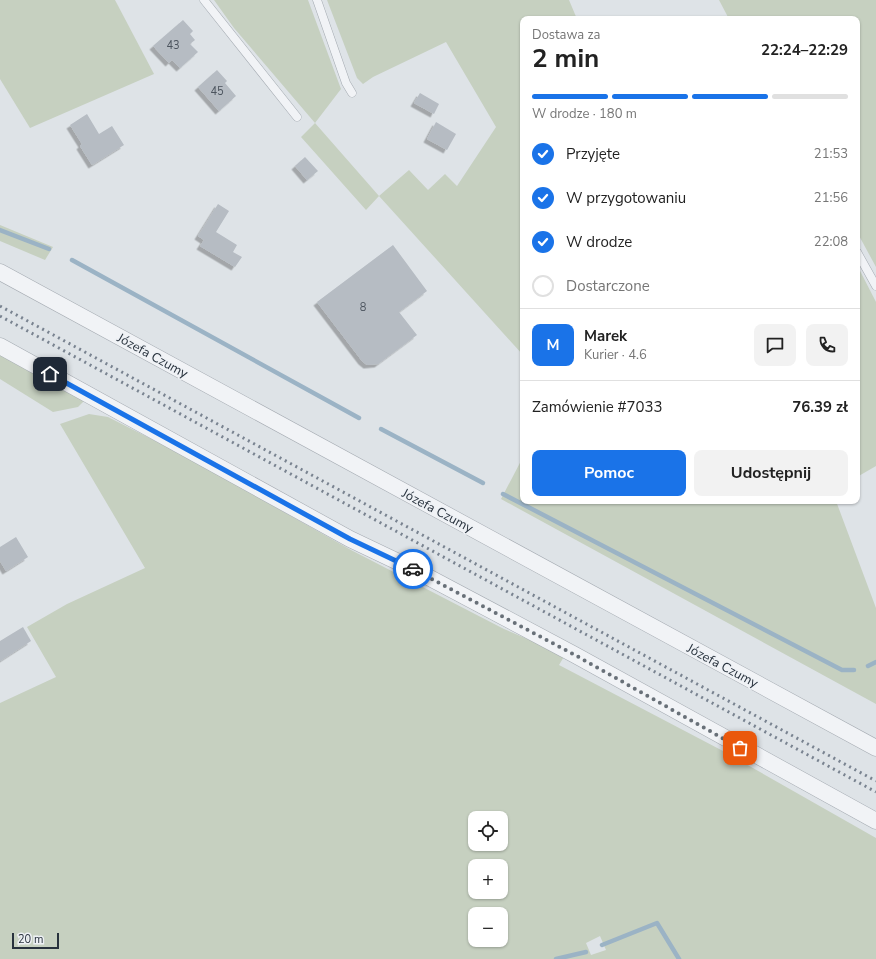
<!DOCTYPE html>
<html lang="pl">
<head>
<meta charset="utf-8">
<style>
	:root { --surface:#fff; --page:#f2f2f2; --text:#222; --muted:#767676; --line:#e0e0e0; --accent:#1a73e8 }
	body { margin:0; font-family:"Nunito Sans",sans-serif; background:var(--page); color:var(--text); height:100vh; display:flex; flex-direction:column; font-size:15px; white-space:nowrap }
	* { box-sizing:border-box; margin:0 }
	p { font-size:13px; color:var(--muted) }
	.icon { flex:none; width:22px; height:22px; fill:none; stroke:currentColor; stroke-width:2; stroke-linecap:round; stroke-linejoin:round }
	.map { position:relative; flex:1; overflow:hidden }
	.panel { position:absolute; left:520px; top:16px; width:340px; height:488px; display:flex; flex-direction:column; background:var(--surface); border-radius:8px; box-shadow:0 1px 3px #0004 }
	.panel>* { flex:none }
	.tools { position:absolute; left:468px; top:811px; display:grid; gap:8px }
	.tools a { display:grid; place-items:center; width:40px; height:40px; border-radius:8px; background:var(--surface); box-shadow:0 1px 3px #0004; font-size:20px }
	.scale { position:absolute; left:12px; bottom:10px; width:47px; box-sizing:border-box; padding-left:4px; border:2px solid #28323d; border-top:0; font-size:11px; line-height:14px; white-space:nowrap; color:#28323d; -webkit-text-stroke:3px #eef1f5; paint-order:stroke }
	.pin { position:absolute; display:grid; place-items:center; width:34px; height:34px; color:#fff; margin:-17px; border-radius:8px; box-shadow:0 2px 6px #0006 }
	.courier { position:absolute; display:grid; place-items:center; width:40px; height:40px; margin:-20px; border:3px solid #1a73e8; border-radius:50%; background:#fff; color:#222; box-shadow:0 1px 5px #0007 }
	.summary em { font-style:normal; font-weight:700 }
	.summary div { display:flex; flex-direction:column-reverse }
	.summary { display:flex; align-items:center; justify-content:space-between; height:68px; padding:0 12px }
	h1 { font-size:26px; font-weight:700; line-height:30px }
	.bar { display:grid; grid-template-columns:repeat(4,1fr); gap:6px 4px; align-content:center; height:48px; padding:0 12px }
	.bar i { height:5px; border-radius:3px; background:var(--line) }
	.bar .on { background:var(--accent) }
	.bar p { grid-column:span 4 }
	.line { display:flex; align-items:center; gap:10px; padding:0 12px; border-top:1px solid var(--line) }
	.line div { flex:1 }
	.round { display:grid; place-items:center; flex:none; width:42px; height:42px; border-radius:8px; background:var(--page) }
	ol { padding:0 12px; list-style:none }
	li { display:flex; align-items:center; gap:12px; height:44px }
	li p { margin-inline-start:auto }
	li .icon { padding:4px; border-radius:50%; background:var(--accent); color:#fff; stroke-width:4 }
	li:last-child { color:var(--muted) }
	li i { width:22px; height:22px; border:2px solid var(--line); border-radius:50% }
	.cta { display:flex; gap:8px; margin-top:auto; padding:8px 12px }
	.cta a { flex:1; height:46px; border-radius:8px; background:var(--accent); color:#fff; font-size:16px; font-weight:700; line-height:46px; text-align:center }
	.cta a+a { background:var(--page); color:var(--text) }
	.map>svg:first-child { display:block }
	.green { fill:#c6d0c0; fill-rule:evenodd }
	.lines { fill:none; stroke-linecap:round; stroke-linejoin:round }
	.stream { stroke:#9bb3c5; stroke-width:4.5 }
	.building { fill:#b6bcc3; filter:url(#shadow) }
	.lane-casing { stroke:#a4aab1; stroke-width:9 }
	.street-casing { stroke:#a4aab1; stroke-width:17 }
	.lane { stroke:#f1f3f6; stroke-width:8 }
	.street { stroke:#f1f3f6; stroke-width:16 }
	.rail { stroke:#798390; stroke-width:3; stroke-dasharray:2 4; stroke-linecap:butt }
	.done { stroke:#687078; stroke-width:4; stroke-dasharray:0 7.2 }
	.route { stroke:#1a73e8; stroke-width:5 }
	.labels { text-anchor:middle; stroke-width:3; stroke-linejoin:round; paint-order:stroke }
	.number-label { font-size:11px; fill:#4c545e }
	.street-label { font-size:13px; fill:#28323d; stroke:#eef1f5 }
</style>
</head>
<body>
<div class="map">
<svg width="876" height="959" viewBox="0 0 876 959">
	<defs>
		<filter id="shadow"><feDropShadow dx="-3.5" dy="3.5" stdDeviation="0" flood-color="#0004"/></filter>
	</defs>
	<rect width="100%" height="100%" fill="#dee3e7"/>
	<g class="green">
		<path d="M0,0H115L154,74L30,128L0,79Z"/>
		<path d="M214,0H308L341,89L315,123L379,196L409,170L428,190L445,174L457,186L496,127L446,42L373,77L363,84L357,78L327,0H569L577,19H523V355L379,196L366,210L301,137L315,123L234,28Z"/>
		<path d="M719,0H876V267L857,232V19H729Z"/>
		<path d="M0,225L53,247L45,260L0,241Z"/>
		<path d="M857,265L876,302V466L857,477Z"/>
		<path d="M0,354L86,399L78,407L53,412L0,379Z"/>
		<path d="M89,414L108,417L185,456L351,550L504,629L565,655L559,665L723,751L876,838V959H0V703L56,677L27,627L67,604L145,568L60,424ZM475,818H501V844H475ZM475,866H501V892H475ZM475,914H501V940H475ZM600,936L606,950L591,955L586,943Z"/>
		<path d="M523,457V501H836L876,608V704L501,499Z"/>
	</g>
	<g class="lines">
		<g class="stream">
			<path d="M0,230L49,249"/>
			<path d="M72,260L359,418"/>
			<path d="M381,429L483,483"/>
			<path d="M503,494L842,670H854"/>
			<path d="M868,666L876,662"/>
			<path d="M602,945L657,923L679,959"/>
			<path d="M556,959L586,952"/>
		</g>
	</g>
	<g class="building">
		<path d="M183,20L193,31L190,34L195,40L190,44L198,52L180,68L172,60L169,63L153,46Z"/>
		<path d="M217,70L227,81L225,83L236,96L219,111L198,87Z"/>
		<path d="M420,93L439,104L434,114L414,103Z"/>
		<path d="M87,114L99,134L112,126L124,145L92,165L80,146L82,144L70,125Z"/>
		<path d="M436,122L456,134L447,150L427,139Z"/>
		<path d="M305,157L318,171L307,180L295,166Z"/>
		<path d="M218,204L229,211L216,232L237,245L233,252L242,257L235,267L200,246L204,240L198,236Z"/>
		<path d="M393,245L427,291L399,312L417,335L378,364L367,365L362,361L317,302Z"/>
		<path d="M16,537L28,557L6,571L0,561V547Z"/>
		<path d="M23,627L31,641L0,661V641Z"/>
	</g>
	<g class="lines">
		<g class="lane-casing">
			<g id="lane">
				<path d="M204,0L297,117"/>
				<path d="M317,0L346,83L352,93"/>
				<path d="M857,252L876,286"/>
			</g>
		</g>
		<g class="street-casing">
			<g id="street">
				<path d="M0,272L876,748"/>
				<path d="M0,346L350,539L413,569L575,655L876,821"/>
			</g>
		</g>
		<use href="#lane" class="lane"/>
		<use href="#street" class="street"/>
		<g class="rail">
			<path d="M0,306L876,781"/>
			<path d="M0,316L876,792"/>
		</g>
	</g>
	<g class="lines">
		<path class="done" d="M413,569L575,655L740,748"/>
		<path class="route" d="M50,374L350,539L413,569"/>
	</g>
	<g class="labels">
		<g class="number-label">
			<text x="173" y="49">43</text>
			<text x="217" y="95">45</text>
			<text x="363" y="311">8</text>
		</g>
		<g class="street-label">
			<text transform="translate(153 355) rotate(29)" y="5">Józefa Czumy</text>
			<text transform="translate(438 510) rotate(28)" y="5">Józefa Czumy</text>
			<text transform="translate(723 665) rotate(28)" y="5">Józefa Czumy</text>
		</g>
	</g>
</svg>
<div class="tools">
<a><svg class="icon" aria-label="locate" viewBox="0 0 24 24"><circle cx="12" cy="12" r="6"/><path d="M12 2v4M12 18v4M2 12h4M18 12h4"/></svg></a>
<a>+</a>
<a>−</a>
</div>
<div class="scale">20 m</div>
<div class="pin" style="left:740px;top:748px;background:#ea580c"><svg class="icon" aria-label="bag" viewBox="0 0 24 24"><path d="M5 8h14l-1 12H6zM9 8a3 3 0 0 1 6 0"/></svg></div>
<div class="pin" style="left:50px;top:374px;background:#1f2937"><svg class="icon" aria-label="home" viewBox="0 0 24 24"><path d="M3 11l9-7 9 7M6 9v11h12V9"/></svg></div>
<div class="courier" style="left:413px;top:569px"><svg class="icon" aria-label="car" viewBox="0 0 24 24"><path d="M5 17H2v-5l4-1 3-4h7l3 4 3 1v5h-3M9 17h6M6 11h13"/><circle cx="7" cy="17" r="2"/><circle cx="17" cy="17" r="2"/></svg></div>
<section class="panel">
<div class="summary"><div><h1>2 min</h1><p>Dostawa za</p></div><em>22:24–22:29</em></div>
<div class="bar"><i class="on"></i><i class="on"></i><i class="on"></i><i></i><p>W drodze · 180 m</p></div>
<ol>
<li><svg class="icon" aria-label="check" viewBox="0 0 24 24"><path d="M5 12l5 5 9-10"/></svg>Przyjęte<p>21:53</p></li>
<li><svg class="icon" aria-label="check" viewBox="0 0 24 24"><path d="M5 12l5 5 9-10"/></svg>W przygotowaniu<p>21:56</p></li>
<li><svg class="icon" aria-label="check" viewBox="0 0 24 24"><path d="M5 12l5 5 9-10"/></svg>W drodze<p>22:08</p></li>
<li><i></i>Dostarczone</li>
</ol>
<div class="line" style="height:72px"><b class="round" style="background:var(--accent);color:#fff">M</b><div><b>Marek</b><p>Kurier · 4.6</p></div><a class="round"><svg class="icon" aria-label="chat" viewBox="0 0 24 24"><path d="M4 5h16v11H9l-5 4z"/></svg></a><a class="round"><svg class="icon" aria-label="phone" viewBox="0 0 24 24"><path d="M5 4h4l2 5-3 2q2 4 5 5l2-3 5 2v4C11 20 4 13 5 4z"/></svg></a></div>
<div class="line" style="height:52px"><div>Zamówienie #7033</div><b>76.39 zł</b></div>
<div class="cta"><a>Pomoc</a><a>Udostępnij</a></div>
</section>
</div>
</body>
</html>
